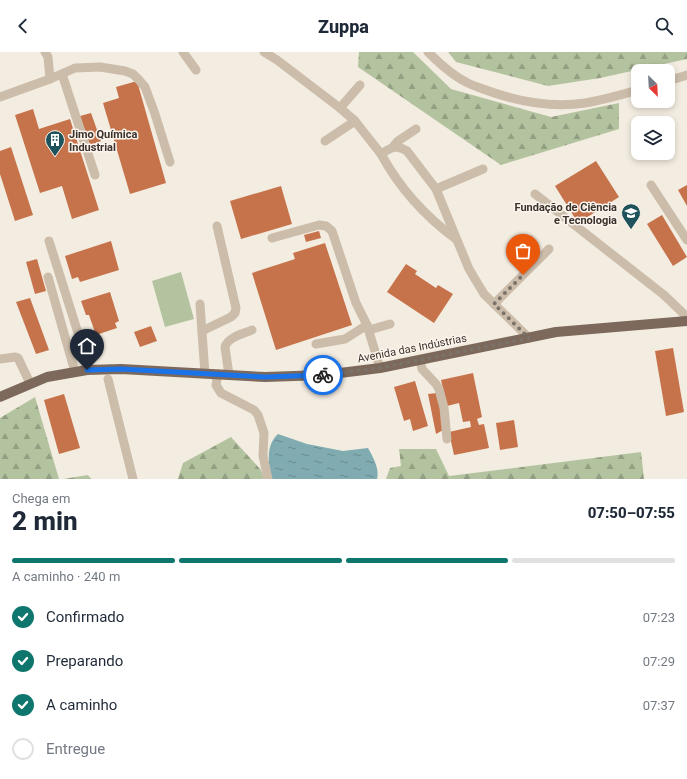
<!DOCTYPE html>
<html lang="pt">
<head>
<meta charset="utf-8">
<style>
	:root { --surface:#fff; --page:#f6f6f7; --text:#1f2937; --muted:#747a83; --line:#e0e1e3; --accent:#0f766e }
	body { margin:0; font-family:Roboto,sans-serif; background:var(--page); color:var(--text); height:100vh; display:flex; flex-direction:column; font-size:15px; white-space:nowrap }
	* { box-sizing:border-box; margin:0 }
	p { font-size:13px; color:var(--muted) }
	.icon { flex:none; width:22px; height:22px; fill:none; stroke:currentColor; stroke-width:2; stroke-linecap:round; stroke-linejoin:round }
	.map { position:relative; height:427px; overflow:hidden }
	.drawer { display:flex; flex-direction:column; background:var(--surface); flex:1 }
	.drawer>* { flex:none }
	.needle { width:26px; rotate:156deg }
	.tools { position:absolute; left:631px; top:12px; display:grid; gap:8px }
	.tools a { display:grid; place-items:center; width:44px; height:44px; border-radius:8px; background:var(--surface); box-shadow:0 2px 6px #0003; font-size:20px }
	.pin { position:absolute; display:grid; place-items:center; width:34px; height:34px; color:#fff; margin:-41px -17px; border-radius:50% 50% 50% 0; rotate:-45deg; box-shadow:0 0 4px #0007 }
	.pin .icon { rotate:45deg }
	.courier { position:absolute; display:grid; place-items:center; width:40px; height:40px; margin:-20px; border:3px solid #1a73e8; border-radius:50%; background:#fff; color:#222; box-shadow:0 1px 5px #0007 }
	.summary em { font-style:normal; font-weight:800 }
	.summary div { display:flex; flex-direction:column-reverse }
	.summary { display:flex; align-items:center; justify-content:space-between; height:68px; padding:0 12px }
	h1 { font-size:26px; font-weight:800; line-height:30px }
	.bar { display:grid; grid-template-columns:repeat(4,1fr); gap:6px 4px; align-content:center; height:48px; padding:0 12px }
	.bar i { height:5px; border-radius:3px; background:var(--line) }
	.bar .selected { background:var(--accent) }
	.bar p { grid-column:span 4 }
	ol { padding:0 12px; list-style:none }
	li { display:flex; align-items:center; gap:12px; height:44px }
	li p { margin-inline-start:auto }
	li .icon { padding:4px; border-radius:50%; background:var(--accent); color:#fff; stroke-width:4 }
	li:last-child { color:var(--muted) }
	li i { width:22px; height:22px; border:2px solid var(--line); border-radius:50% }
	header { display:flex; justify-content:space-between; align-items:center; height:52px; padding:0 12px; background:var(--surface); font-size:18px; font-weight:800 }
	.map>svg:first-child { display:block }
	.forest { fill:url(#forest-firs) }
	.park { fill:#b4c39f }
	.water { fill:url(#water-ripples) }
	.building { fill:#c6734b }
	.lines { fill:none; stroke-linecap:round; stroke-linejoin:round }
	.minor { stroke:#ccbdab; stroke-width:9 }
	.major { stroke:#7c695c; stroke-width:10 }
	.done { stroke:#7b726a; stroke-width:4; stroke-dasharray:0 7.2 }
	.route { stroke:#1a73e8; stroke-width:5 }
	.labels { text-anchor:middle; stroke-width:3; stroke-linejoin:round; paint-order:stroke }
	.poi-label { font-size:11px; font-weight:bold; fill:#3a312b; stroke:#fbf5ed; text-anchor:start }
	.street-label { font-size:11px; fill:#3a312b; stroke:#fbf5ed }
</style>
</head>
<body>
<header><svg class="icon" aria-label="back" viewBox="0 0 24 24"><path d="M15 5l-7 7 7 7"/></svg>Zuppa<svg class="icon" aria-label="search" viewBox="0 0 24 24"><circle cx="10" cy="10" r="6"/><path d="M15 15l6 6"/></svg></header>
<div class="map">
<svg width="687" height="427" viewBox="0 0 687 427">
	<defs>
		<pattern id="forest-firs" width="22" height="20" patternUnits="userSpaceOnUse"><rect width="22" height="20" fill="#b4c39f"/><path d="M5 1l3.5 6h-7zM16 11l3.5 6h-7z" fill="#939f82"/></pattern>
		<pattern id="water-ripples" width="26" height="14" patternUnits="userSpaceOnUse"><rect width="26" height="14" fill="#7fabb1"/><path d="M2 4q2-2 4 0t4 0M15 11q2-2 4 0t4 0" fill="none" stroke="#698c90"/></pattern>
	</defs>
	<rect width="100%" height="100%" fill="#f3ece0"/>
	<g class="forest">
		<path d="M359,0H413L451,37L551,65L619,51V77L501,113L358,15Z"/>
		<path d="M448,0H687V7L600,26L548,34L456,10Z"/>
		<path d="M35,345L59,427H0V366Z"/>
		<path d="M231,385L261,418L264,427H178L183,411Z"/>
		<path d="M399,397H436L449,424L641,400L644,427H386L390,416L401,414Z"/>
		<path d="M88,423L91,427H63Z"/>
	</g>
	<path class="park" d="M181,220L194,267L165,275L152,229Z"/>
	<path class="water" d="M278,382L307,392L343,399L368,396C373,405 380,417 377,427H271C269,411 265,394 278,382Z"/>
	<g class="building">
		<path d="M137,29L166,131L130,142L103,51L119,46L116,35Z"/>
		<path d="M33,57L39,77L70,67L99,158L72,167L62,134L40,141L15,63Z"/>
		<path d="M91,61L101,89L90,93L80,64Z"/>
		<path d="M11,95L33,163L15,169L0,122V99Z"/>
		<path d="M596,109L619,145L578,171L555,134Z"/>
		<path d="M687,133V154L678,138Z"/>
		<path d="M281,134L292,172L241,187L230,149Z"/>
		<path d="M662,163L687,205L673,214L647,172Z"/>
		<path d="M319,179L321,186L306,190L304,183Z"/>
		<path d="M111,189L119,218L80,230L78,225L72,227L65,204Z"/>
		<path d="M325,191L352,273L276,298L252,221L295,207L293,201Z"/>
		<path d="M37,207L46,239L35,242L26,210Z"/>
		<path d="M406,212L417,219L415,222L436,236L438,233L453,242L434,271L387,240Z"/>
		<path d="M110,240L119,269L115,271L117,276L96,283L89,263H86L81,249Z"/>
		<path d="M30,246L49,298L36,302L16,250Z"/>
		<path d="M151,274L157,289L140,295L134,280Z"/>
		<path d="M673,296L684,360L666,364L655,299Z"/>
		<path d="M473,321L482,365L477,367L479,373L484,372L489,396L454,403L449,380L471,375L470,369L463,370L459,351L447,354L441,328Z"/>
		<path d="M415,329L428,374L413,379L410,367L404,369L394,335Z"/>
		<path d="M437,341L445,377L436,382L428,342Z"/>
		<path d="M64,342L80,396L59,402L44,348Z"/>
		<path d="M514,368L518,395L500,398L496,371Z"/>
	</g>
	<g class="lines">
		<g class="minor">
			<path d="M45,0L48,5L50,27"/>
			<path d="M183,0L196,18"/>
			<path d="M264,0L277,8L340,56L355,69L381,102C391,96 395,92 407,99L436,137L469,217L484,242L529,286"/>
			<path d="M428,0C440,12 452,23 466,30C471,33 478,35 483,37C515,49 550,56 585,51C603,48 620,43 638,38"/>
			<path d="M62,22L95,123"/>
			<path d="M668,29L687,23"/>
			<path d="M0,45L50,27L75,16L100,15L125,19L133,22L139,28L145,35L154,59L170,110"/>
			<path d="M340,56L360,33"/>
			<path d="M325,89L355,69"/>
			<path d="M393,95L398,89L416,77"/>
			<path d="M381,102C399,135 426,165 456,187"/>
			<path d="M651,133L687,188"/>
			<path d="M436,137L483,117"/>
			<path d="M535,142L664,243L687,265"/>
			<path d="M272,186L319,173L326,174L332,179L356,251L367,273L380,316"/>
			<path d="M49,189L84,300L87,318"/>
			<path d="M48,225L75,320"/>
			<path d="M200,252L205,322"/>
			<path d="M494,252L549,197"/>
			<path d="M369,278L390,272"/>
			<path d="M202,279L231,265L235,261L236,256L217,174"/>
			<path d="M316,292L345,287L367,273"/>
			<path d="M0,307L15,305L18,306L30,331"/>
			<path d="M420,308L422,317L436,332L439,337L444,356L447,387"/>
			<path d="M218,322L216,333L221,341L254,358L258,363L264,381L263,404L268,427"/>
			<path d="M229,323L225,295C228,285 243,282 252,278"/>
			<path d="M108,327L133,427"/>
		</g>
		<path class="major" d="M0,345L47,325L87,318L121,317L265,325L324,323L380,316L556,280L687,269"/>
	</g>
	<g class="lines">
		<path class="done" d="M323,323L380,316L529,286L494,252L523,223"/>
		<path class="route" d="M87,318L121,317L265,325L323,323"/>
	</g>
	<defs>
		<g id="building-pin" transform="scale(1)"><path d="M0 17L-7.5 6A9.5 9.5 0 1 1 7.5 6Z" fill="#1f535c" stroke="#fbf5ed"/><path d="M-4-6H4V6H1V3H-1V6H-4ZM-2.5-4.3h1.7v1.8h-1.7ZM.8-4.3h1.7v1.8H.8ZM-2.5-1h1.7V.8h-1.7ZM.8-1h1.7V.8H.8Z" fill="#fff"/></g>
		<g id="university-pin" transform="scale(1)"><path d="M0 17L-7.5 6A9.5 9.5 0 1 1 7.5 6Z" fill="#1f535c" stroke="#fbf5ed"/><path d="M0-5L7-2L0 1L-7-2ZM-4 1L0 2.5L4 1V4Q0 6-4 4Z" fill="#fff"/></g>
	</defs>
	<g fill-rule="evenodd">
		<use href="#building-pin" x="55" y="88"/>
		<use href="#university-pin" x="631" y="161"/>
	</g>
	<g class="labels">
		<g class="poi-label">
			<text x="69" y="86">Jimo Química<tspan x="69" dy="13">Industrial</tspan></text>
			<text x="617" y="159" text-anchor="end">Fundação de Ciência<tspan x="617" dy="13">e Tecnologia</tspan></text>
		</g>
		<g class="street-label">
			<text transform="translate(412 296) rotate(-11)" y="4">Avenida das Indústrias</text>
		</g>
	</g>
</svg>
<div class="tools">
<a><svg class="needle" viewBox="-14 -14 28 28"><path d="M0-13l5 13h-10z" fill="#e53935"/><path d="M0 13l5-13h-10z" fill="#747a83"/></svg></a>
<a><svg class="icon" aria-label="layers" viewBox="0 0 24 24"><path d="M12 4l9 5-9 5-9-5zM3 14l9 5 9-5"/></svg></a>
</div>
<div class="pin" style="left:523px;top:223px;background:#ea580c"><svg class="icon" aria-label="bag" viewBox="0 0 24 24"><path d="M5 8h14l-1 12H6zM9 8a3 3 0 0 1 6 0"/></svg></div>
<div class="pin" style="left:87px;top:318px;background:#1f2937"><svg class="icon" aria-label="home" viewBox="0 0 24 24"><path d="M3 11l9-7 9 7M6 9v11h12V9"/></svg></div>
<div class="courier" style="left:323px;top:323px"><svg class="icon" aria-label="bike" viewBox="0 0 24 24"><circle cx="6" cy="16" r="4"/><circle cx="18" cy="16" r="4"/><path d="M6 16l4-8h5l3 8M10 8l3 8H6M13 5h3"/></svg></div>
</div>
<section class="drawer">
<div class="summary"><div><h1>2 min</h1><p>Chega em</p></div><em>07:50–07:55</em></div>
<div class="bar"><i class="selected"></i><i class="selected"></i><i class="selected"></i><i></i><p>A caminho · 240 m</p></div>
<ol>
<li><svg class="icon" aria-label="check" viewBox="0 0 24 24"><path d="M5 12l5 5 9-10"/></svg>Confirmado<p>07:23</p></li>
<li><svg class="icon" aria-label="check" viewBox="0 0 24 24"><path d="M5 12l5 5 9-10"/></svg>Preparando<p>07:29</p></li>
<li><svg class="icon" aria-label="check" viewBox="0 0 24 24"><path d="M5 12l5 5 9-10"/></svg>A caminho<p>07:37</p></li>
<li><i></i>Entregue</li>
</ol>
</section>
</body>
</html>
